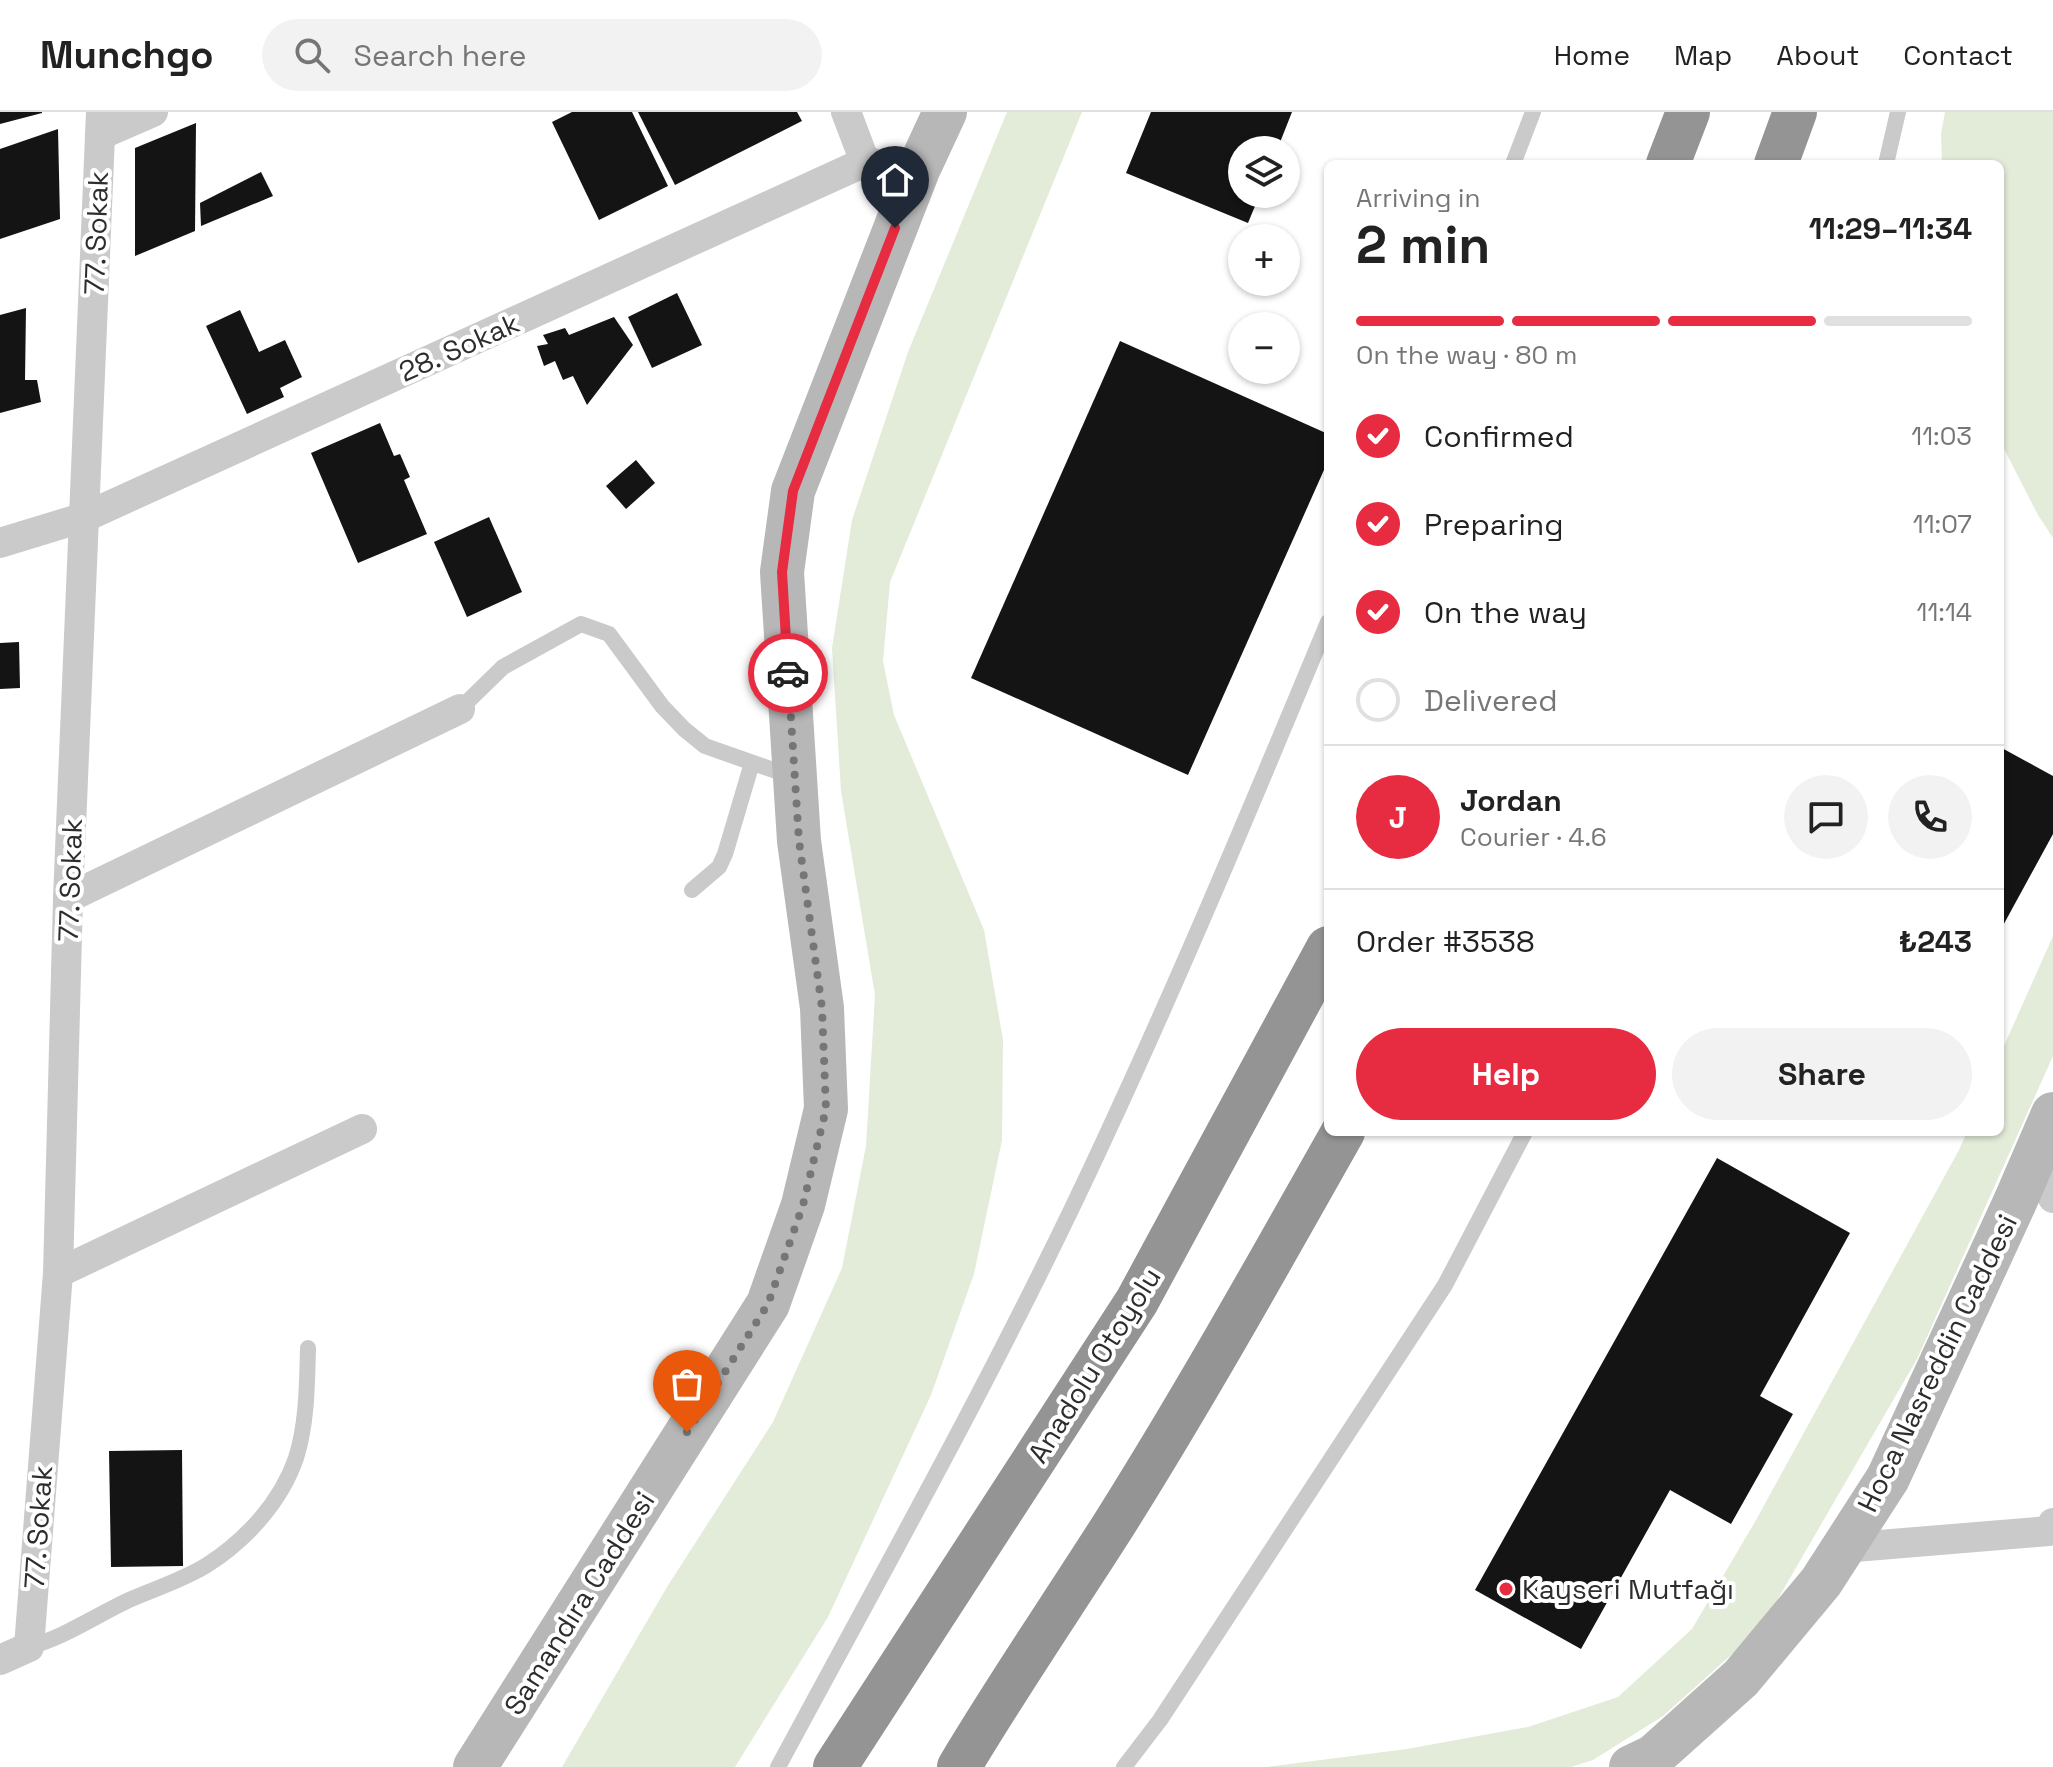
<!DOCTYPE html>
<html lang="en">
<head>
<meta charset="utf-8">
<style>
	:root { --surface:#fff; --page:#f2f2f2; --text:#222; --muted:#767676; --line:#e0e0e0; --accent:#e72b41 }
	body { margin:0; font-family:"Space Grotesk",sans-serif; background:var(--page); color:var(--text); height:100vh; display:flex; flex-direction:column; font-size:30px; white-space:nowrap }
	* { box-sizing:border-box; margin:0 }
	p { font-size:26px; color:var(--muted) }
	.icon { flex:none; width:44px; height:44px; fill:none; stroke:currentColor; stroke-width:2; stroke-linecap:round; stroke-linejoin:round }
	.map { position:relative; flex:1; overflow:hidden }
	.drawer { position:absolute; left:1324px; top:48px; width:680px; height:976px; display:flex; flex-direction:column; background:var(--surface); border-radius:12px; box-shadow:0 2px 6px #0004 }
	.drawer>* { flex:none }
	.buttons { position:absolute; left:1228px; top:24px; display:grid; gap:16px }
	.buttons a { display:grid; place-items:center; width:72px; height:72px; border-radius:50%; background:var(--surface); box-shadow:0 2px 6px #0004; font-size:40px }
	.pin { position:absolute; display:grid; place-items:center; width:68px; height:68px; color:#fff; margin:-82px -34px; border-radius:50% 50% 50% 0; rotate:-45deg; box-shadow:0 0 8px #0007 }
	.pin .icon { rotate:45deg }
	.courier { position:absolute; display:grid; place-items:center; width:80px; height:80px; margin:-40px; border:6px solid #e72b41; border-radius:50%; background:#fff; color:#222; box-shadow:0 2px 10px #0007 }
	.headline em { font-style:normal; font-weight:800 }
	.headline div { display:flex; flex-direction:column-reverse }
	.headline { display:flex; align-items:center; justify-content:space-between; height:136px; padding:0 32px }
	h1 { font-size:52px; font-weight:800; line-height:60px }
	.bar { display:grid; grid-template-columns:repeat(4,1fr); gap:12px 8px; align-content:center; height:96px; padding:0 32px }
	.bar i { height:10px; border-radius:6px; background:var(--line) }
	.bar .selected { background:var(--accent) }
	.bar p { grid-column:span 4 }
	.line { display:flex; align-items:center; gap:20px; padding:0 32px; border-top:2px solid var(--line) }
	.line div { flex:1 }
	.round { display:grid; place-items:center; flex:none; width:84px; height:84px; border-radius:42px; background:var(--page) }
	ol { padding:0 32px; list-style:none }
	li { display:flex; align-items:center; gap:24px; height:88px }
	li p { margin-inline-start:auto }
	li .icon { padding:8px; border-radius:50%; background:var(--accent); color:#fff; stroke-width:4 }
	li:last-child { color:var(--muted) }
	li i { width:44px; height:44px; border:4px solid var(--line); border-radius:50% }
	.primary-button { display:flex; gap:16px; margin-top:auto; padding:16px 32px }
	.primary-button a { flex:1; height:92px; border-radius:48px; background:var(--accent); color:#fff; font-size:32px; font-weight:800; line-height:92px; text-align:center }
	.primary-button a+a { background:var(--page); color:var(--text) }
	header { display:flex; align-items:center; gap:48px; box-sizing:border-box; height:112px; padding:0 40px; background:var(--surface); border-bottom:2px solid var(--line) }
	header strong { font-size:38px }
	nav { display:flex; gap:44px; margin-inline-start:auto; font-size:28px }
	.search { width:560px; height:72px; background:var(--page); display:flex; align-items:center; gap:20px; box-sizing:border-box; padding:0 28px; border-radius:44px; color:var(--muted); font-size:30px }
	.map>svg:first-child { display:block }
	.green { fill:#e3ebd9 }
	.building { fill:#141414 }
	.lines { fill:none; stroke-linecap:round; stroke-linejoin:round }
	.service { stroke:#cacaca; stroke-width:16 }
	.minor { stroke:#cacaca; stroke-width:30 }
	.secondary { stroke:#b7b7b7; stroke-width:44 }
	.motorway { stroke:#949494; stroke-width:44 }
	.done { stroke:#767676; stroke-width:8; stroke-dasharray:0 14.4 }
	.route { stroke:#e72b41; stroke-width:10 }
	.poi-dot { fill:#e72b41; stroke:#fff; stroke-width:3 }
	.labels { text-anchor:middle; stroke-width:8; stroke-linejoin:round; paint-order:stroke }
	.street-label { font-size:28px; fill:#2d2d2d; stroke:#fff }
	.poi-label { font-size:28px; fill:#2d2d2d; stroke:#fff; text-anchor:start }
</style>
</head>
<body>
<header>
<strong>Munchgo</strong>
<div class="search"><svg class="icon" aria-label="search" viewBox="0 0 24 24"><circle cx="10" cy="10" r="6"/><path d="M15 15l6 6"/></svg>Search here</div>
<nav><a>Home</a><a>Map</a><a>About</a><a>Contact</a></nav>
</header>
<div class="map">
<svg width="2053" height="1655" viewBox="0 0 2053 1655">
	<rect width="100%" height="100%" fill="#fff"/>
	<g class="green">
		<path d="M1007,0H1082L890,470L883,549L894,603L984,818L1003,928L1002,1028L974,1162L931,1283L828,1505L735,1655H562L667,1475L773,1310L842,1156L866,1034L875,883L841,679L832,536L852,408L908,240Z"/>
		<path d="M1945,0H2053V426L2038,403L2000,329V52H1942L1941,22Z"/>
		<path d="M2053,824V944L1917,1247L1761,1516L1663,1604L1593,1648L1571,1655H1266L1407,1637L1528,1615L1618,1585L1692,1517L1756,1408L1959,1038L1967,1020H2000V943Z"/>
	</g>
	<g class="building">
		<path d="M0,0H42V1L0,12Z"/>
		<path d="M572,0H632L668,74L599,108L552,10Z"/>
		<path d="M638,0H797L802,9L675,73Z"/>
		<path d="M1151,0H1292L1277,38H1242V82H1260L1248,111L1126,61Z"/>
		<path d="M196,11L195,119L135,144V36Z"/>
		<path d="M58,17L60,107L0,127V37Z"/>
		<path d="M261,60L273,84L201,114L200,91Z"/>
		<path d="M677,181L702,233L652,256L628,205Z"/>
		<path d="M26,196L25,268H37L41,290L0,301V203Z"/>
		<path d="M240,198L259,240L285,228L302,265L280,276L284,285L247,302L206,214Z"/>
		<path d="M614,205L633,233L587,293L573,264L563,268L555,249L544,254L537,234L548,232L543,223L565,216L569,223Z"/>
		<path d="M1120,229L1328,322V349L1188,663L971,566Z"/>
		<path d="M380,311L394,344L400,342L410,365L404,368L427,422L358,451L311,341Z"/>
		<path d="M636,348L655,371L626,397L606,374Z"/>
		<path d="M489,405L522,480L467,505L434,430Z"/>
		<path d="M19,530L20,576L0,577V531Z"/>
		<path d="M2000,635L2053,664V722L2000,819Z"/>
		<path d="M1717,1046L1850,1121L1760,1284L1793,1302L1731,1412L1670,1378L1581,1537L1475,1478Z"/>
		<path d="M182,1338L183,1454L111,1455L109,1339Z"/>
	</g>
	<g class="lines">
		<g class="service">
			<path d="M1513,52L1533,0"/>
			<path d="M1886,52L1898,0"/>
			<path d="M460,597L503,555L581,512L609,522L662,594L684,617L705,634L793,665"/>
			<path d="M692,778L719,755L725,742L752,651"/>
			<path d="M29,1535C65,1525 95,1504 129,1488C154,1477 183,1468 207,1453C246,1428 281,1390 296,1346C307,1311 307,1273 308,1236"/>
			<path d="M778,1655C890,1447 1006,1241 1105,1026C1184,856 1256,683 1328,510"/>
			<path d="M1124,1655L1160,1608L1445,1173L1525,1020"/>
		</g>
		<g class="minor">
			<path d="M846,0L865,50"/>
			<path d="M100,23L153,0"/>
			<path d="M0,431L85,405L865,50L918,58"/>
			<path d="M68,786L460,597"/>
			<path d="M2032,1050L2053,1086"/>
			<path d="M58,1161L362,1017"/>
			<path d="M1843,1436L2049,1419L2053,1411"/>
			<path d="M0,1548L29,1535L58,1161L68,786L101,0"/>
		</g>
		<g class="secondary">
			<path d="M475,1655L768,1192L803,1093L826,997L822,896L799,729L782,460L793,379L918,58L945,0"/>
			<path d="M1631,1655L1654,1644L1741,1566L1821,1470L1888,1366L2015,1090L2053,1002"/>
		</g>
		<g class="motorway">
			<path d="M1668,52L1688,0"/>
			<path d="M1776,52L1795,0"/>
			<path d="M835,1655L1137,1189L1328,836"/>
			<path d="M959,1655C1008,1573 1062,1494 1113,1414C1194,1285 1268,1153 1343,1020"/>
		</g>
	</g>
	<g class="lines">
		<path class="done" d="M687,1320L768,1192L803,1093L826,997L822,896L799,729L788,561"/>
		<path class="route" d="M788,561L782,460L793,379L895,116"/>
	</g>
	<circle class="poi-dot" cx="1506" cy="1477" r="8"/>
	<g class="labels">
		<g class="street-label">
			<text transform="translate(96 121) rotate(-88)" y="10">77. Sokak</text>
			<text transform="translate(459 235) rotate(-24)" y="10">28. Sokak</text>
			<text transform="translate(70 768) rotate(-88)" y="10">77. Sokak</text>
			<text transform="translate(1937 1251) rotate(-64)" y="10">Hoca Nasreddin Caddesi</text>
			<text transform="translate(1094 1253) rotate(-58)" y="10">Anadolu Otoyolu</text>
			<text transform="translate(38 1415) rotate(-86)" y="10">77. Sokak</text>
			<text transform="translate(579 1491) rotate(-58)" y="10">Samandıra Caddesi</text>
		</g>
		<g class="poi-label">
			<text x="1522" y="1487">Kayseri Mutfağı</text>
		</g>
	</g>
</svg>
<div class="buttons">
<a><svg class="icon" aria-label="layers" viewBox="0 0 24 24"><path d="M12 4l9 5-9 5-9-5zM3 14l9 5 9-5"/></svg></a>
<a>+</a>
<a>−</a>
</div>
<div class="pin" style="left:687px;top:1320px;background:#ea580c"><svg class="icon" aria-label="bag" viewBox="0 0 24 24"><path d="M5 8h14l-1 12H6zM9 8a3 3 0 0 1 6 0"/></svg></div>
<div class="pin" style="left:895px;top:116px;background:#1f2937"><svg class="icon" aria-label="home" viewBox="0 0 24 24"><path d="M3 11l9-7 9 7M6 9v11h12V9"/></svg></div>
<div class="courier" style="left:788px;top:561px"><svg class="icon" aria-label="car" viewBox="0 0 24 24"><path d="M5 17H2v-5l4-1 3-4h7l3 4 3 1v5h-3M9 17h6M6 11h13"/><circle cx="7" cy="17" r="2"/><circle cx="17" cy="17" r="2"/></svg></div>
<section class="drawer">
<div class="headline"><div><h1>2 min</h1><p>Arriving in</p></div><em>11:29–11:34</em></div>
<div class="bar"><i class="selected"></i><i class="selected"></i><i class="selected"></i><i></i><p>On the way · 80 m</p></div>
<ol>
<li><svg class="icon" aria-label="check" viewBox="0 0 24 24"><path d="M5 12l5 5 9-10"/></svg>Confirmed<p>11:03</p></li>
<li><svg class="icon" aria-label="check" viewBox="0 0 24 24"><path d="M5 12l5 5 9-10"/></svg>Preparing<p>11:07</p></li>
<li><svg class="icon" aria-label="check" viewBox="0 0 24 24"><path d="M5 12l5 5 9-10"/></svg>On the way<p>11:14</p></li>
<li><i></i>Delivered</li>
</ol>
<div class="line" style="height:144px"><b class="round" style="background:var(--accent);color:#fff">J</b><div><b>Jordan</b><p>Courier · 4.6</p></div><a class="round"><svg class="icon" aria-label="chat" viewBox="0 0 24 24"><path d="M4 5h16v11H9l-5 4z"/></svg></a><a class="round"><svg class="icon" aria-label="phone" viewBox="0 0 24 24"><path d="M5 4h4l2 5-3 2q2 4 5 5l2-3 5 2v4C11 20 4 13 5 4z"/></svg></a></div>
<div class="line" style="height:104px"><div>Order #3538</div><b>₺243</b></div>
<div class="primary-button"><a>Help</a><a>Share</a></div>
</section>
</div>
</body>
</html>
